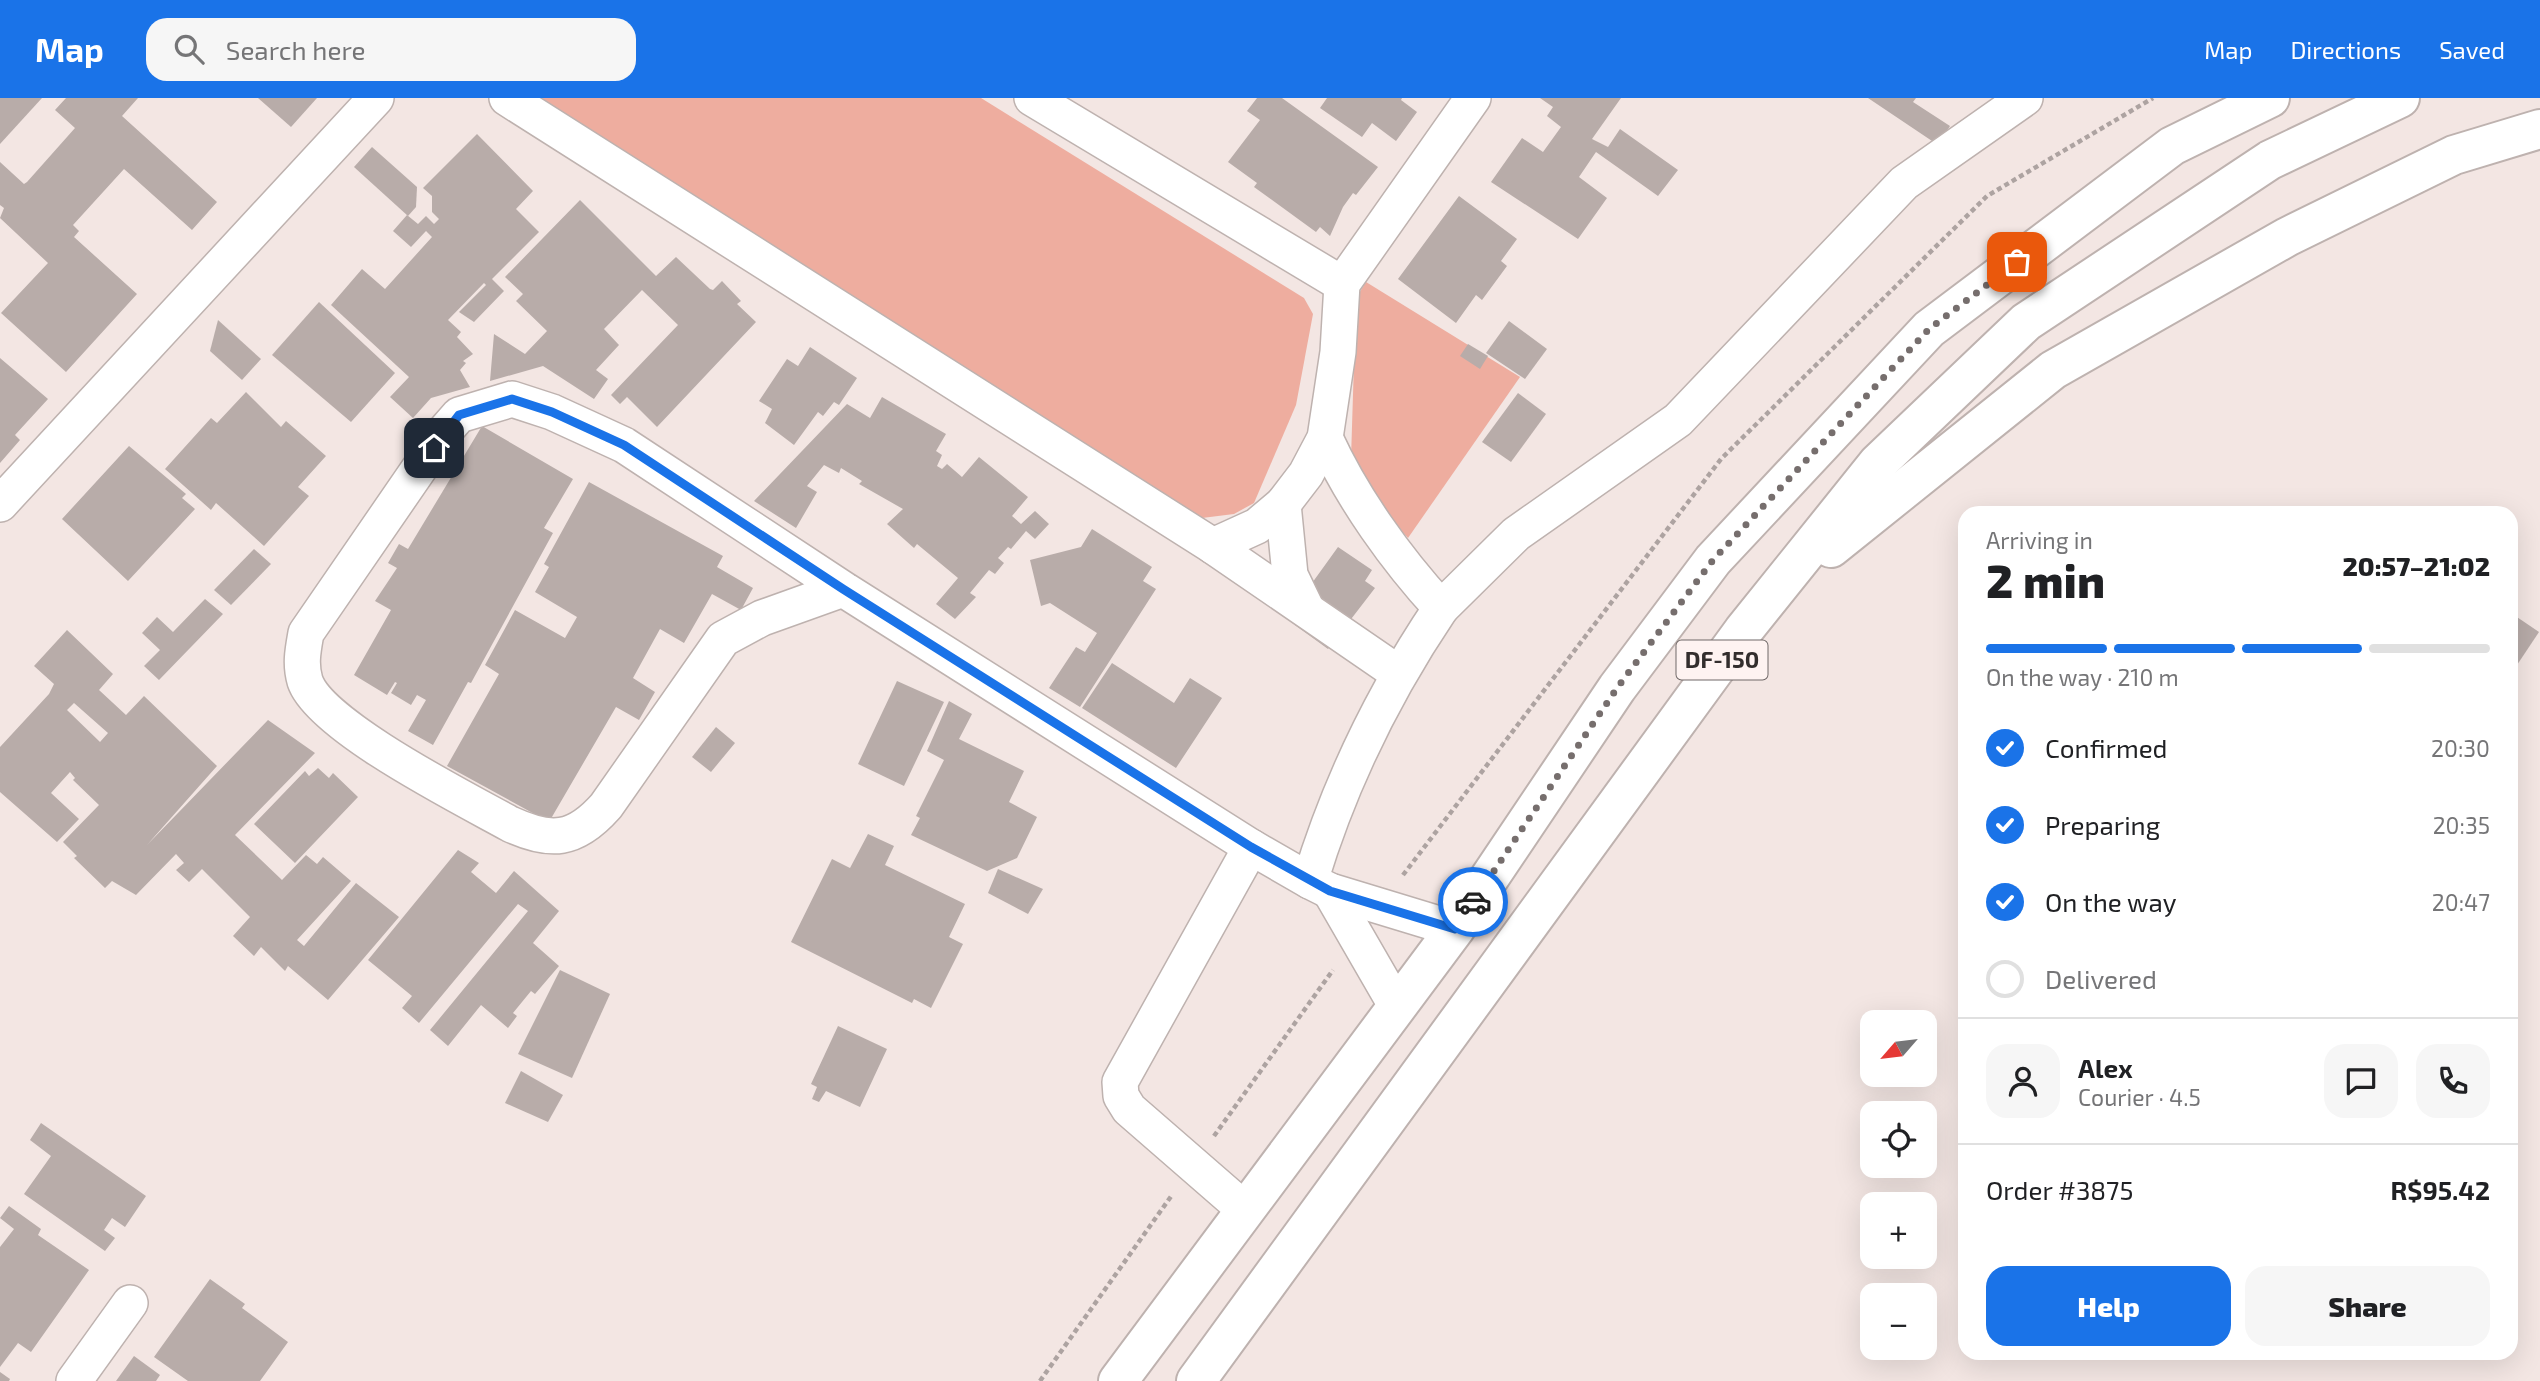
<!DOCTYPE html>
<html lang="en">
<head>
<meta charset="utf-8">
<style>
	:root { --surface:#fff; --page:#f6f6f6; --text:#202124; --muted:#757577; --line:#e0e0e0; --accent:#1a73e8 }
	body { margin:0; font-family:"Exo 2",sans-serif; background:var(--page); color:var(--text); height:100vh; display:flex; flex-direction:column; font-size:26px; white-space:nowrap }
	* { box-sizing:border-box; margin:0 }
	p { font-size:23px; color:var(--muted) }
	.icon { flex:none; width:38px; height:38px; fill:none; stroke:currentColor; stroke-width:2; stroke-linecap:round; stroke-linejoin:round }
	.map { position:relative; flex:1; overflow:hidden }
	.drawer { position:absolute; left:1958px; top:408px; width:560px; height:854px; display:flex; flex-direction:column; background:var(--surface); border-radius:21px; box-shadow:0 7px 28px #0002 }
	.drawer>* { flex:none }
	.needle { width:46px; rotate:242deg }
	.tools { position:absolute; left:1860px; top:912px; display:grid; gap:14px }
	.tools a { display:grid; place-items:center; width:77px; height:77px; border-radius:14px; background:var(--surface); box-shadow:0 7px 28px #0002; font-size:35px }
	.pin { position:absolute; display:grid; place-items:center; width:60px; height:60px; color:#fff; margin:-30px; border-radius:14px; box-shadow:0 4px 10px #0006 }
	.courier { position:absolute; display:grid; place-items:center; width:70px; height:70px; margin:-35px; border:5px solid #1a73e8; border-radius:50%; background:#fff; color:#222; box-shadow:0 2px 9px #0007 }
	.overview em { font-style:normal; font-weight:800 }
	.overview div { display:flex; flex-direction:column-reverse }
	.overview { display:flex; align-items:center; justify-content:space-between; height:119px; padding:0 28px }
	h1 { font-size:46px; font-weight:800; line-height:52px }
	.bar { display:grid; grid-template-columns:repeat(4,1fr); gap:10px 7px; align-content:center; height:84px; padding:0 28px }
	.bar i { height:9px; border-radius:5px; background:var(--line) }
	.bar .active { background:var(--accent) }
	.bar p { grid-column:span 4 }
	.line { display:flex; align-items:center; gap:18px; padding:0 28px; border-top:2px solid var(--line) }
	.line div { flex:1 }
	.round { display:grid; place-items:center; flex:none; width:74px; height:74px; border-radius:21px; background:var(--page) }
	ol { padding:0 28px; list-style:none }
	li { display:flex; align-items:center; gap:21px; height:77px }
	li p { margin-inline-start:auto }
	li .icon { padding:7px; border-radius:50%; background:var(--accent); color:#fff; stroke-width:4 }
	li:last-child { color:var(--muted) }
	li i { width:38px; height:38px; border:4px solid var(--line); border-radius:50% }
	.cta { display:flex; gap:14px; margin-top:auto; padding:14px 28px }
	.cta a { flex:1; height:80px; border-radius:21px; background:var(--accent); color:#fff; font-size:28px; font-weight:800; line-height:80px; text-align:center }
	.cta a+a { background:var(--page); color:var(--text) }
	header { display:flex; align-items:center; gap:42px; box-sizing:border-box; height:98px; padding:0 35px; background:var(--accent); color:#fff }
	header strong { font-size:33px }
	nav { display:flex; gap:38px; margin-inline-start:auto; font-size:24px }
	.search { width:490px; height:63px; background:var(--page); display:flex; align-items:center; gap:18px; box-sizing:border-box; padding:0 24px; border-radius:21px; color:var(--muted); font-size:26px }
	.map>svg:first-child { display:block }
	.green { fill:#eead9f }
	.building { fill:#b8aca9; fill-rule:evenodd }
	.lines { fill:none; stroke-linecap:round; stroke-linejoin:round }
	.street-casing { stroke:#beb2af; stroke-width:38 }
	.primary-casing { stroke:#beb2af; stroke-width:42 }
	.path { stroke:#ada3a1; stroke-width:4.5; stroke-dasharray:5 3.5; stroke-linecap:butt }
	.street { stroke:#fff; stroke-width:35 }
	.primary { stroke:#fff; stroke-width:38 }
	.done { stroke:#766e6d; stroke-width:7; stroke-dasharray:0 12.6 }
	.route { stroke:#1a73e8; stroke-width:9 }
	.labels { text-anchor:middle; stroke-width:5; stroke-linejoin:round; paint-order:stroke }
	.shield { fill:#fef3f1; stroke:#706968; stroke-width:2 }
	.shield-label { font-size:23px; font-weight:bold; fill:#332e2d }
</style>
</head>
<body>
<header>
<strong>Map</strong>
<div class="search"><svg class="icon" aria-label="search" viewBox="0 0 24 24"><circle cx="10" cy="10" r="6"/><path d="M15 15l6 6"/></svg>Search here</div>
<nav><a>Map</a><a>Directions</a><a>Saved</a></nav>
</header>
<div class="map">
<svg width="2540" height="1283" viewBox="0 0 2540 1283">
	<rect width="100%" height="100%" fill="#f3e6e3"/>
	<g class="green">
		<path d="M533,0H981L1304,200L1313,216L1296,307L1254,405L1234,416L1202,420Z"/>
		<path d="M1366,184L1520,279L1408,440L1378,407L1351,360L1356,200Z"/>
	</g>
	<g class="building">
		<path d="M0,0H42L0,46Z"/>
		<path d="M66,0H138L122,18L217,104L192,132L124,71L73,127L79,133L74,139L137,196L66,274L1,215L48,165L0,120L4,110L0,107V64L24,86L27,84L75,30L55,12Z"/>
		<path d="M258,0H317L291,29Z"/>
		<path d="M1257,0H1282L1378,69L1356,97L1353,95L1343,109L1330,138L1320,129L1316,134L1254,89L1257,85L1228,64L1260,22L1247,13Z"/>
		<path d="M1327,0H1402L1401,2L1417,14L1396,43L1372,25L1362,39L1320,10Z"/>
		<path d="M1540,0H1621L1592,41L1608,49L1620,31L1678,72L1658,98L1596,54L1579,79L1607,100L1578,141L1491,84L1522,40L1543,54L1561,29L1547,18L1553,9Z"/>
		<path d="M1868,0H1916L1913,4L1950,28L1938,47Z"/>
		<path d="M477,36L533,93L516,111L539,134L492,181L504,193L474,224L459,214L486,187L484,185L448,222L461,234L457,239L473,256L463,263L466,265L460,272L470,289L431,300L413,320L390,299L409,279L331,207L362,171L385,191L432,139L426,133L411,149L393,133L407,117L418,126L426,118L434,126L439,121L432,114V98L423,90Z"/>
		<path d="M372,49L417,89L416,109L408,118L354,69Z"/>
		<path d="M1459,98L1517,141L1501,163L1507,168L1482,202L1476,197L1456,225L1398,181Z"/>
		<path d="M580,102L656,178L676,159L710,191L713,192L722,183L741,203L737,206L756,224L657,329L627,299L620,306L611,297L678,227L642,192L604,231L619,247L596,272L608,281L594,301L543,268L490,283L494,236L525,256L547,233L516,203L523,196L505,179Z"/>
		<path d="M319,204L395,275L351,324L272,257Z"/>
		<path d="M218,222L261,261L242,282L210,253Z"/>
		<path d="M1509,223L1547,251L1525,281L1486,255Z"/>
		<path d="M1468,246L1488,258L1480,271L1460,258Z"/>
		<path d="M810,249L857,280L839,307L834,304L823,318L818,314L794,347L765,325L772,311L759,303L787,261L798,268Z"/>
		<path d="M0,260L48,301L15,337L20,342L0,365Z"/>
		<path d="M246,294L281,329L286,323L326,358L298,389L309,398L264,448L216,405L211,412L165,371L211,320L217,325Z"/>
		<path d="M1518,295L1546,316L1511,364L1482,344Z"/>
		<path d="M882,299L946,336L936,353L942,357L937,368L942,371L947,366L962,379L979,359L1028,399L1012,418L1021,426L1035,413L1049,426L1035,441L1026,433L1011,451L1008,449L998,460L1004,465L995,476L989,472L970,495L976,499L955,521L936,506L958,480L917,446L914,450L887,426L903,411L859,386L862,383L841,370L839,375L824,367L807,388L817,394L796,430L754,403L847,306L870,320Z"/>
		<path d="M482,328L573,381L544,430L553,435L471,585L468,584L433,647L408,633L426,602L417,597L411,607L391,595L397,585L395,584L387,597L354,577L391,512L375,503L397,470L388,465L399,446L408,451Z"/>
		<path d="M129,348L186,396L182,400L195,411L128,483L62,421Z"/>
		<path d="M589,384L723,458L717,469L753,490L741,512L712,496L684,545L660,531L633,580L655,594L639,622L616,609L549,724L447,668L499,576L485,567L515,512L565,540L577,519L535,494L549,469L544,466Z"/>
		<path d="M1092,431L1152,469L1143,483L1156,491L1080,609L1049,590L1076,549L1085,554L1097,535L1050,505L1041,508L1030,462L1081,449Z"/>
		<path d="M1338,449L1372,472L1365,483L1375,490L1328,551L1295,527L1311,505L1302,499Z"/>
		<path d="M254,451L271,466L231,507L214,492Z"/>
		<path d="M205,501L223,516L159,582L144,568L160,552L142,535L157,519L173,534Z"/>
		<path d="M2511,515L2539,534L2511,576Z"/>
		<path d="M67,532L113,576L99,592L126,617L144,598L217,668L147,747L268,622L315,655L235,737L282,782L306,757L317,766L323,759L351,783L297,842L304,848L356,785L399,819L328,902L288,868L285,873L261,849L254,858L233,838L250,819L202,771L189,784L176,772L184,765L176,756L136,797L112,783L105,790L74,760L77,758L63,744L99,707L73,682L75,680L70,674L51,695L79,721L57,744L0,694V649L49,596L54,586L34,568ZM74,605L108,635L100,644L67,612Z"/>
		<path d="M1112,565L1174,605L1190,580L1222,600L1176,670L1082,610Z"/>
		<path d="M897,583L944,604L904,688L858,666Z"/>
		<path d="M949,603L972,616L959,641L1024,673L1009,704L1037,719L1017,760L987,773L911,737L920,720L916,718L944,662L927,653Z"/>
		<path d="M716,629L735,645L711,674L692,659Z"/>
		<path d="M318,670L329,680L333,675L358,699L295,765L254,726L305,673L309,678Z"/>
		<path d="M868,736L894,748L885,767L965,806L949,839L963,846L931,910L914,901L912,905L791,844L832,761L850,770Z"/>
		<path d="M458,752L479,765L471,774L496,795L514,773L559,813L533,845L559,868L535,896L531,893L513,915L517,918L508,930L481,907L448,948L430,932L528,813L518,806L419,925L402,910L412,898L368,862Z"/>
		<path d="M998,771L1043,791L1028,816L988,795Z"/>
		<path d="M560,872L610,896L572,980L518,956Z"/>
		<path d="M838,928L887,951L860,1009L826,993L819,1004L812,1001L817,989L811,986Z"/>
		<path d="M521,973L563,997L548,1024L505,1005Z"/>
		<path d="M41,1025L146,1098L125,1129L112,1120L104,1132L115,1140L105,1153L24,1096L51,1058L30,1042Z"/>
		<path d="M9,1108L41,1131L38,1137L89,1172L31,1254L18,1245L0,1269V1149L14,1131L0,1120Z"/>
		<path d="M210,1181L245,1206L242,1210L288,1244L260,1283H188L154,1259Z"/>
		<path d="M134,1258L160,1277L156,1283H116Z"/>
		<path d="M0,1274L10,1281L9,1283H0Z"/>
	</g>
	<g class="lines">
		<g class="street-casing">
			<g id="street">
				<path d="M507,0L1213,448L1398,575"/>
				<path d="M1032,0L1342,186"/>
				<path d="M1325,340C1353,401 1396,461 1441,510C1385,593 1339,687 1310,783L1330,793L1455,831"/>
				<path d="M0,406L376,0"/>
				<path d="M1283,406L1290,477L1305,508"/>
				<path d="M1213,448L1257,428L1283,406L1306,376L1325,340L1338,254L1342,186L1473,0"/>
				<path d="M843,491L762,520L723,541L606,708C575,743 551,745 510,726C465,701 320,628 305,583C300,566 303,552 306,535L445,333L459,317L512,301L552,314L624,347L843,491L1251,749L1310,783"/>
				<path d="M1441,510L1516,436L1678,322L1904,85L2025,0"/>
				<path d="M1330,793L1397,909"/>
				<path d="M1244,1111L1129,1011L1121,998L1120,984L1251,749"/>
				<path d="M74,1283L130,1205"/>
			</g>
		</g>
		<g class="primary-casing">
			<g id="primary">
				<path d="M1831,450L2053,272L2287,139L2454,57L2540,31"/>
				<path d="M1118,1283L1455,831L1617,590L1713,462L1929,231L2172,48L2270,0"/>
				<path d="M1196,1283L1743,533L1878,365L2026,224L2270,62L2400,0"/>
			</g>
		</g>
		<g class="path">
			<path d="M1403,777L1721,361L1987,98L2153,0"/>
			<path d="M1214,1038L1333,872"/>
			<path d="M1040,1283L1172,1097"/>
		</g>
		<use href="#street" class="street"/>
		<use href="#primary" class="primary"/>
	</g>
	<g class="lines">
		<path class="done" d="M1473,804L1617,590L1713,462L1929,231L2017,164"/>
		<path class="route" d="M434,350L459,317L512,301L552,314L624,347L843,491L1251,749L1330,793L1455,831L1473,804"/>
	</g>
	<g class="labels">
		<rect class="shield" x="1676.5" y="542.5" width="91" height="39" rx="5"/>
		<g class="shield-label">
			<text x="1722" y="570">DF-150</text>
		</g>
	</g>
</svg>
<div class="tools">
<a><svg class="needle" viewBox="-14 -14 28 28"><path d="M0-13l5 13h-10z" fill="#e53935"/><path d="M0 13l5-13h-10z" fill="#757577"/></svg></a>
<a><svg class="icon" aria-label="locate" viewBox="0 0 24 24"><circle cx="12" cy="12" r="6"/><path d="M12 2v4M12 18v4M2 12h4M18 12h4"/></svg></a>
<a>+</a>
<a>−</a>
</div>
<div class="pin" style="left:2017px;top:164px;background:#ea580c"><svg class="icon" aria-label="bag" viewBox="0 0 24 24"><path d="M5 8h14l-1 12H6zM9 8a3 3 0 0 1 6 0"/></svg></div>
<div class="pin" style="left:434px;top:350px;background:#1f2937"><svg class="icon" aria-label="home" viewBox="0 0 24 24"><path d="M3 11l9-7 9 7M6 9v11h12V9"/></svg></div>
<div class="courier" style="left:1473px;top:804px"><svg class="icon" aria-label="car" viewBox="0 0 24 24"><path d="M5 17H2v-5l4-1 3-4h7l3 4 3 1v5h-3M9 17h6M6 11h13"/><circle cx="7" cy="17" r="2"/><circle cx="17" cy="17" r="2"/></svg></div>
<section class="drawer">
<div class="overview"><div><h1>2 min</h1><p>Arriving in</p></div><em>20:57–21:02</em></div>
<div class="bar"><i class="active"></i><i class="active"></i><i class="active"></i><i></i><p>On the way · 210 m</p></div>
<ol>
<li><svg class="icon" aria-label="check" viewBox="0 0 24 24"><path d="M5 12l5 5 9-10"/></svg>Confirmed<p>20:30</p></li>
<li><svg class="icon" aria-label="check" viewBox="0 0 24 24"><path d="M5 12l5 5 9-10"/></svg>Preparing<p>20:35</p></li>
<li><svg class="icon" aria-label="check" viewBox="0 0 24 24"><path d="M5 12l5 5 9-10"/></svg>On the way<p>20:47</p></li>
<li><i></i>Delivered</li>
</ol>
<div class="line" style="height:126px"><a class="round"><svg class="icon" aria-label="person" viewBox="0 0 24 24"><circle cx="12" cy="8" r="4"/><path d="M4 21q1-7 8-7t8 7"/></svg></a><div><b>Alex</b><p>Courier · 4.5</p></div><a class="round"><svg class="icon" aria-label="chat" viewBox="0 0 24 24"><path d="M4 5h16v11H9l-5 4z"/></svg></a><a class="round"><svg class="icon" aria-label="phone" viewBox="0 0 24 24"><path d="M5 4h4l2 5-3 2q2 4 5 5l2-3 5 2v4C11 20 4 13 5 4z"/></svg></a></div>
<div class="line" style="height:91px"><div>Order #3875</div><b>R$95.42</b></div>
<div class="cta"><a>Help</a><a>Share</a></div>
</section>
</div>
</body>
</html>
